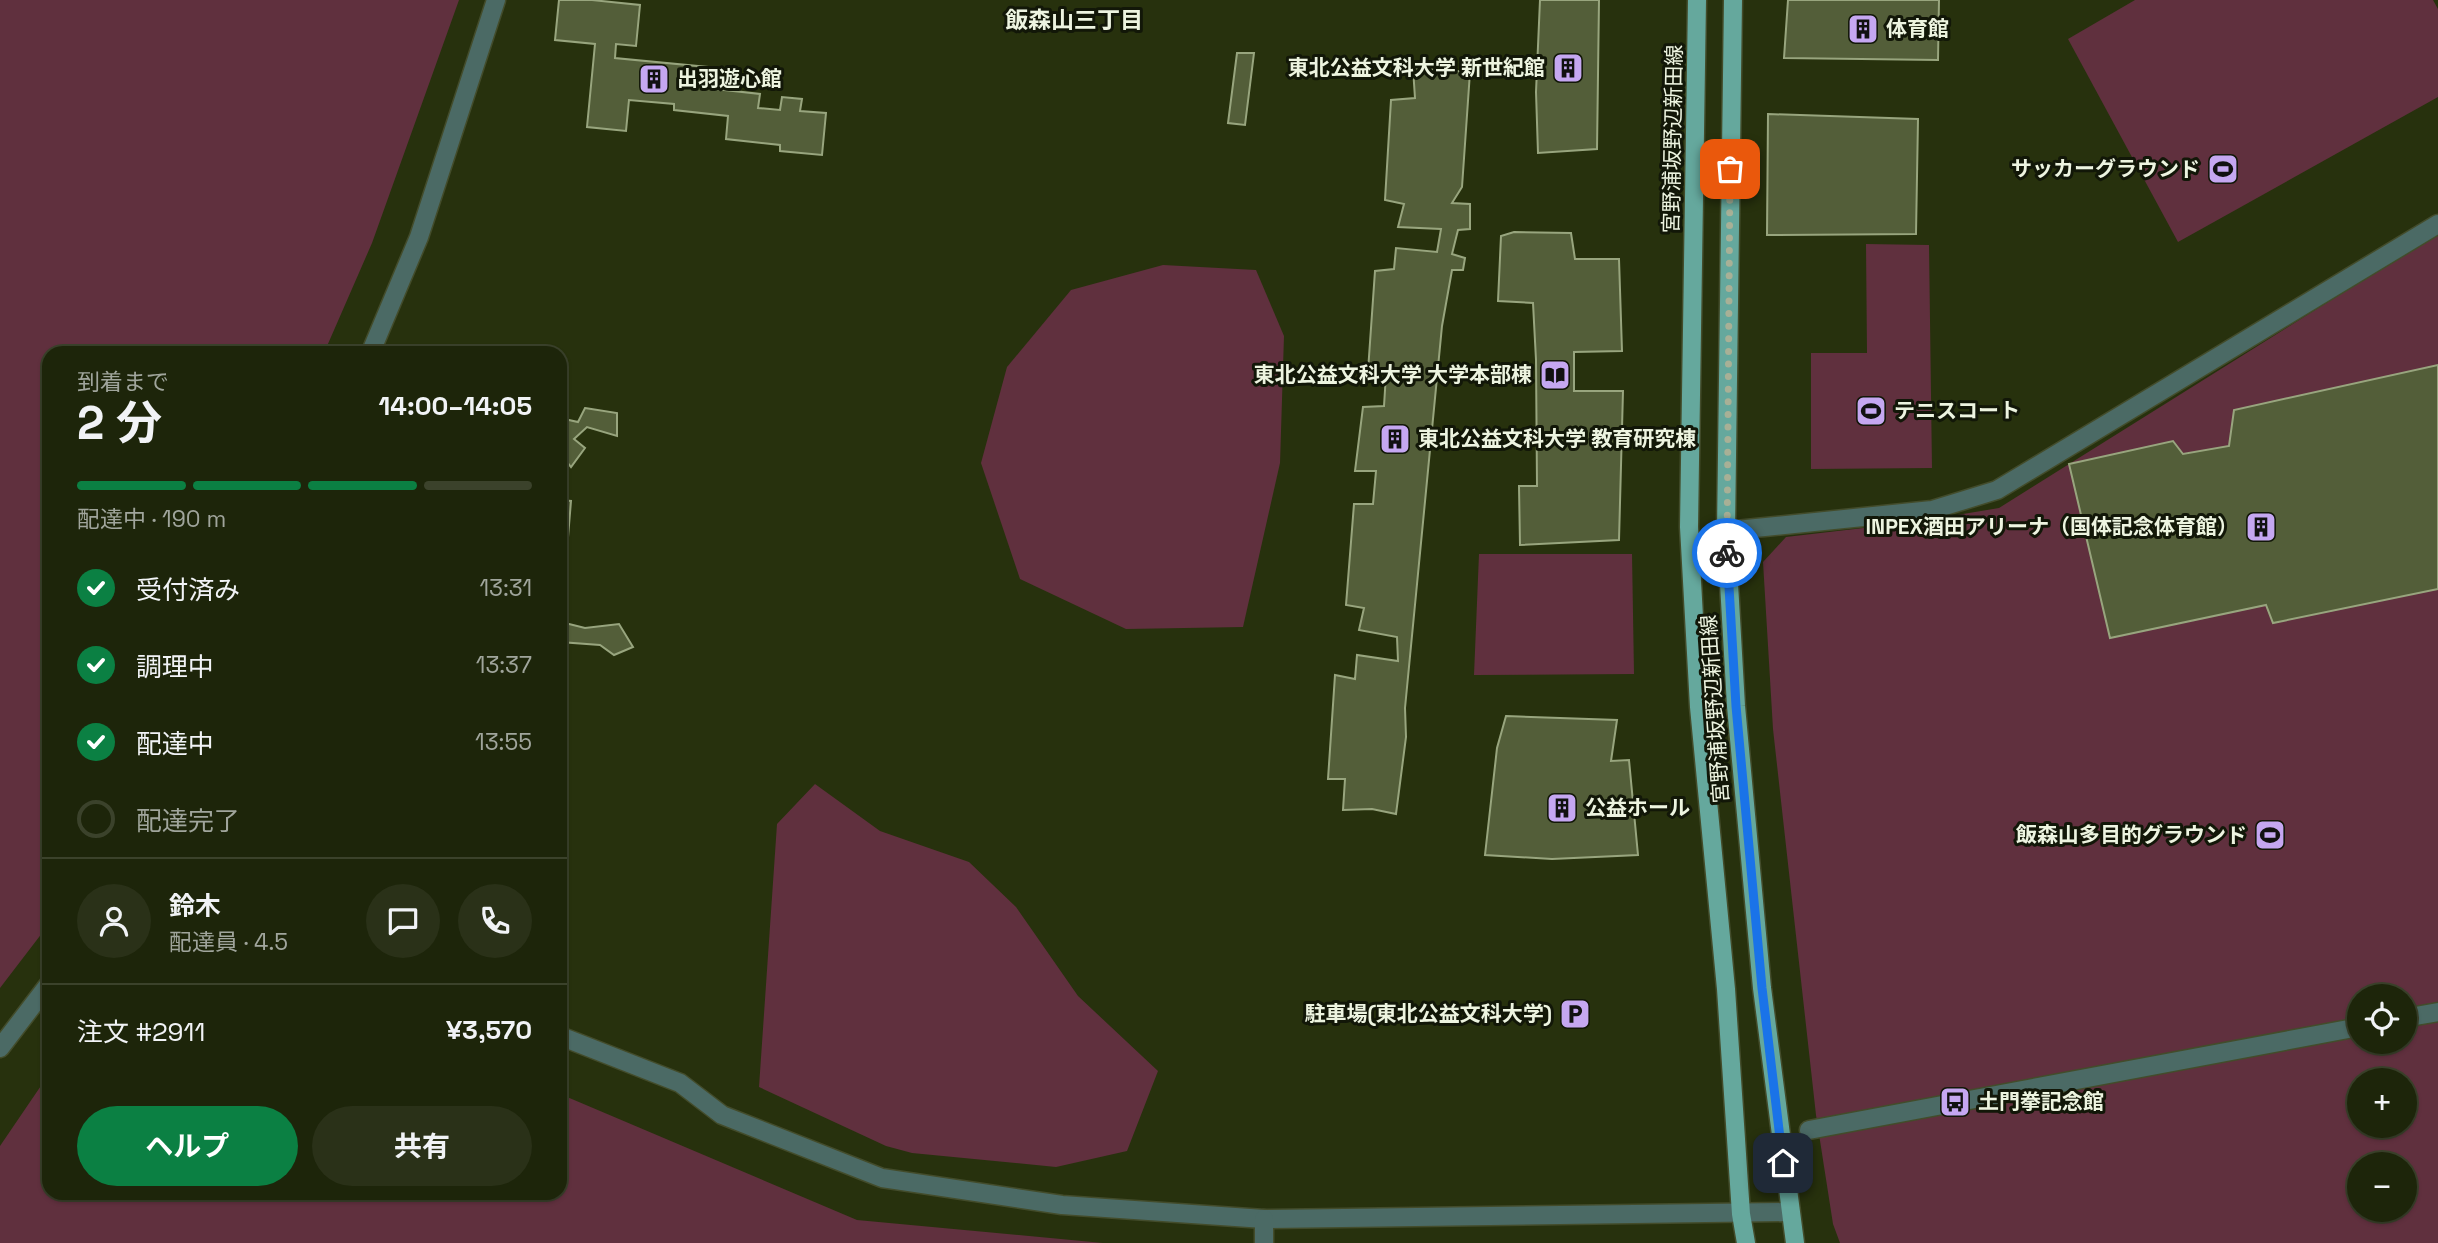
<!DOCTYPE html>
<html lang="ja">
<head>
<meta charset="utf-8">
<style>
	:root { --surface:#1d250a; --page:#2a3118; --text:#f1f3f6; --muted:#a0a59c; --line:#3b422b; --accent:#0b8043 }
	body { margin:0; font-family:"Space Grotesk","Noto Sans JP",sans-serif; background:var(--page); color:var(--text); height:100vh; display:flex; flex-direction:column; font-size:26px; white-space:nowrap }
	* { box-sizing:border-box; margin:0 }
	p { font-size:23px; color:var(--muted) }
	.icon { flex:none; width:38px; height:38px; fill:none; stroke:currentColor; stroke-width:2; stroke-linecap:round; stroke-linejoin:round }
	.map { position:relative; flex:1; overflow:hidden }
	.drawer { position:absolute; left:42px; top:346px; width:525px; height:854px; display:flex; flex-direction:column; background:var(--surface); border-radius:21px; box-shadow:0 2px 5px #0004,0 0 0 2px var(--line) }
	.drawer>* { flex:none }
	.fabs { position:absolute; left:2347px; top:984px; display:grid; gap:14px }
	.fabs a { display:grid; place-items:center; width:70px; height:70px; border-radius:50%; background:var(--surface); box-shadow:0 2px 5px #0004,0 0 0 2px var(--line); font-size:35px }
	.pin { position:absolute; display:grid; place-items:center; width:60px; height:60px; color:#fff; margin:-30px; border-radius:14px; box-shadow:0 4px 10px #0006 }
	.courier { position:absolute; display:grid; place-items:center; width:70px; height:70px; margin:-35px; border:5px solid #1a73e8; border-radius:50%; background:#fff; color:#222; box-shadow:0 2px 9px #0007 }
	.overview em { font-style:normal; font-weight:700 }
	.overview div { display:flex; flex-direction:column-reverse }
	.overview { display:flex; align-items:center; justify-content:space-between; height:119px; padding:0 35px }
	h1 { font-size:46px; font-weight:700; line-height:52px }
	.bar { display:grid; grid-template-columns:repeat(4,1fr); gap:10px 7px; align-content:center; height:84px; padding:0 35px }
	.bar i { height:9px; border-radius:5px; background:var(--line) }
	.bar .selected { background:var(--accent) }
	.bar p { grid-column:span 4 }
	.line { display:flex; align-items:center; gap:18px; padding:0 35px; border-top:2px solid var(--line) }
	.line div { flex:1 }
	.round { display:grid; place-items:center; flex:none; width:74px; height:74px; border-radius:37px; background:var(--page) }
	ol { padding:0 35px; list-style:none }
	li { display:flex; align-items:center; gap:21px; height:77px }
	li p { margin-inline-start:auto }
	li .icon { padding:7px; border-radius:50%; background:var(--accent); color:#fff; stroke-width:4 }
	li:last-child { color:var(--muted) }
	li i { width:38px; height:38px; border:4px solid var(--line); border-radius:50% }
	.action { display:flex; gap:14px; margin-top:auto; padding:14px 35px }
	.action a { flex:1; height:80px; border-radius:42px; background:var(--accent); color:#fff; font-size:28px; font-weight:700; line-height:80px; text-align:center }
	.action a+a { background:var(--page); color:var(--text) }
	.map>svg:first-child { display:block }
	.green { fill:#60303e; fill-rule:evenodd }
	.building { fill:#535e39; stroke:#98a57e; stroke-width:2 }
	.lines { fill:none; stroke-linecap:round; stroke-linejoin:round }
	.minor-casing { stroke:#434c2b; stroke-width:21 }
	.major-casing { stroke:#434c2b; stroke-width:21 }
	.minor { stroke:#4b6a65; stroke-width:18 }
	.major { stroke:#65a89d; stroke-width:18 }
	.done { stroke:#a8b096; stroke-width:7; stroke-dasharray:0 12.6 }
	.route { stroke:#1a73e8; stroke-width:9 }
	.labels { text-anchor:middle; stroke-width:6; stroke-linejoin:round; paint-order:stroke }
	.poi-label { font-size:21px; font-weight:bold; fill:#edf4e0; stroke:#121708; text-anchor:start }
	.street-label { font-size:21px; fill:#edf4e0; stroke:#121708 }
	.neighbourhood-label { font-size:23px; font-weight:bold; fill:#edf4e0; stroke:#121708 }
</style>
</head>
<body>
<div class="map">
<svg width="2438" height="1243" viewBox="0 0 2438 1243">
	<rect width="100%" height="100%" fill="#27310d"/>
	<g class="green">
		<path d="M0,0H459L372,243L324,353L49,354V924L0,988Z"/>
		<path d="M2135,0H2433L2438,9V97L2178,242L2068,39Z"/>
		<path d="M2438,233V1243H1840L1833,1224L1816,1115L1773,729L1763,562L1786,537L1915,522L1999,508ZM2359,996H2404V1041H2359ZM2359,1080H2404V1125H2359ZM2359,1164H2404V1209H2359Z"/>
		<path d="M1866,244L1929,245L1932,468L1811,469V353H1867Z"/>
		<path d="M1163,265L1256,270L1284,336L1280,463L1243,627L1126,629L1020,579L981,463L1007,367L1071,290Z"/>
		<path d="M1479,554H1632L1634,674L1474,675Z"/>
		<path d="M815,784L880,831L969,862L1016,907L1078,996L1158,1071L1127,1151L1056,1167L912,1153L886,1146L759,1087L777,824Z"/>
		<path d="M49,1074V1194H560V1094L857,1220L1103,1243H0V1146Z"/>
	</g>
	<g class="building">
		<path d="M559,0H592L640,5L636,46L616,44L615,58L718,68L716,89L760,94L758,108L780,110L782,97L802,99L800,111L826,113L822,155L780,151V145L726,139L728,116L674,110V104L629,100L626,131L587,127L595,44L555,40Z"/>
		<path d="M1540,0H1599L1597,149L1538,153L1536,92Z"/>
		<path d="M1788,0H1939L1938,60L1784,58Z"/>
		<path d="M1237,53H1254L1245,125L1228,123Z"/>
		<path d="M1413,68L1470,72L1462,187L1452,203L1470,204V229L1458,230L1452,254L1465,258L1463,270H1452L1442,326L1405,708L1406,737L1396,814L1372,809L1343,810L1345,779H1328L1335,675L1355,679L1357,655L1398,661L1397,637L1359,630L1364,608L1346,605L1354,504H1373L1376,471H1355L1363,407L1384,406L1386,374L1368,371L1375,271L1394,269L1396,248L1437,252L1441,229L1398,227L1404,204L1385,200L1391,100L1415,98Z"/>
		<path d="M1768,114L1918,119L1916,234L1767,235Z"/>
		<path d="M1514,232L1571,233L1575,259H1619L1622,351L1574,352V391H1623L1619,540L1520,545L1519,486H1537L1536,360L1533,303L1498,301L1501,236Z"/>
		<path d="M468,347L510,354H467Z"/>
		<path d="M2438,365V589L2273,623L2266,605L2110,638L2069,464L2173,441L2183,454L2229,446L2234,410Z"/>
		<path d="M585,408L617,413V436L587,427L574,439L585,448L571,467L560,453V418L578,422Z"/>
		<path d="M560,500L571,501L561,622L585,628L619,624L633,647L614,655L600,645L560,642Z"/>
		<path d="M1506,716L1617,720L1611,761L1629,760L1638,855L1552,859L1485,855L1497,748Z"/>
	</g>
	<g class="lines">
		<g class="minor-casing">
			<g id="minor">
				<path d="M370,354L419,237L496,0"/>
				<path d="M1726,531L1932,510L1997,490L2438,224"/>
				<path d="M2404,1018L2438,1012"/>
				<path d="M560,1036L680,1083L722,1115L882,1178L1062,1205L1264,1219L1789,1212"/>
				<path d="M0,1048L49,984"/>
				<path d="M1809,1130L2359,1027"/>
				<path d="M1264,1243V1219"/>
			</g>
		</g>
		<g class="major-casing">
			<g id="major">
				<path d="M1697,0L1689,527L1699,707L1726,989L1741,1214L1746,1243"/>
				<path d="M1733,0L1726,531L1736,706L1762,988L1795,1243"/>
			</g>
		</g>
		<use href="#minor" class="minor"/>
		<use href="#major" class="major"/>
	</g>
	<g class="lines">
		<path class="done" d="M1727,553L1730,169"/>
		<path class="route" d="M1727,553L1736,706L1762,988L1783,1163"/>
	</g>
	<defs>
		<g id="building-square" transform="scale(1.575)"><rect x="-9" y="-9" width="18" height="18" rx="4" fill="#c5a7f1" stroke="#121708"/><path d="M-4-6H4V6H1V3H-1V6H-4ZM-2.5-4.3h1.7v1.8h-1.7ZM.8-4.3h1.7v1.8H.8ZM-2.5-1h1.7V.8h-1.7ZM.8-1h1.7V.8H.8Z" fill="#111"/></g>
		<g id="stadium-square" transform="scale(1.575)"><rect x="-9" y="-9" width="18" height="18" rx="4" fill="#c5a7f1" stroke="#121708"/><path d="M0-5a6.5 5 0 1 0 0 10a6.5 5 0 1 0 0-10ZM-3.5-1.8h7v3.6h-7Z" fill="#111"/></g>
		<g id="library-square" transform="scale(1.575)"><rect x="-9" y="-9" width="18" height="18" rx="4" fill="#c5a7f1" stroke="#121708"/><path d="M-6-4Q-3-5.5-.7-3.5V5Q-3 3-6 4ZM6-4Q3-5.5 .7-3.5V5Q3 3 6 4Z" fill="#111"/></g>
		<g id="parking-square" transform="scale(1.575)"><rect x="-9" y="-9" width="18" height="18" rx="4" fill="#c5a7f1" stroke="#121708"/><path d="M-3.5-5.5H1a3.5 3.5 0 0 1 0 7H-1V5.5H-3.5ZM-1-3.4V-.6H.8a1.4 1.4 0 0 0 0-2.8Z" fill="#111"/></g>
		<g id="bus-square" transform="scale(1.575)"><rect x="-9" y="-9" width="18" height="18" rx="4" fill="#c5a7f1" stroke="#121708"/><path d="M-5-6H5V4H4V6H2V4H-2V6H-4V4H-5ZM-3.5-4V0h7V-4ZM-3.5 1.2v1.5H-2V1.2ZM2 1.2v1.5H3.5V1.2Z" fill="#111"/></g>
	</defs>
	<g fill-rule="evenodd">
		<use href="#building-square" x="1863" y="29"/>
		<use href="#building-square" x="1568" y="68"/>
		<use href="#building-square" x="654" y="79"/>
		<use href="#stadium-square" x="2223" y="169"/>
		<use href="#library-square" x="1555" y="375"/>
		<use href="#stadium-square" x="1871" y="411"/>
		<use href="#building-square" x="1395" y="439"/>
		<use href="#building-square" x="2261" y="527"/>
		<use href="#building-square" x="1562" y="808"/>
		<use href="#stadium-square" x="2270" y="835"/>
		<use href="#parking-square" x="1575" y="1014"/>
		<use href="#bus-square" x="1955" y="1102"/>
	</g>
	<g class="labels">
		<g class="poi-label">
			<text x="1886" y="36">体育館</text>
			<text x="1545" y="75" text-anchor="end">東北公益文科大学 新世紀館</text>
			<text x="677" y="86">出羽遊心館</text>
			<text x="2200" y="176" text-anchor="end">サッカーグラウンド</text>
			<text x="1532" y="382" text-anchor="end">東北公益文科大学 大学本部棟</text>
			<text x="1894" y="418">テニスコート</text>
			<text x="1418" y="446">東北公益文科大学 教育研究棟</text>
			<text x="2238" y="534" text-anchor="end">INPEX酒田アリーナ（国体記念体育館）</text>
			<text x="1585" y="815">公益ホール</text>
			<text x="2247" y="842" text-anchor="end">飯森山多目的グラウンド</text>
			<text x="1552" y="1021" text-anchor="end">駐車場(東北公益文科大学)</text>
			<text x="1978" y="1109">土門拳記念館</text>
		</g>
		<g class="street-label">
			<text transform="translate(1673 139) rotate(-89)" y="7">宮野浦坂野辺新田線</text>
			<text transform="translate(1715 709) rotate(-94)" y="7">宮野浦坂野辺新田線</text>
		</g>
		<g class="neighbourhood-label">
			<text x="1074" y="28">飯森山三丁目</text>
		</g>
	</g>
</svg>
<div class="fabs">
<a><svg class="icon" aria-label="locate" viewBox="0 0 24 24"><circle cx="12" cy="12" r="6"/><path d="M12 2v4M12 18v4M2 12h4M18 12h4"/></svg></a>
<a>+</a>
<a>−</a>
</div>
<div class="pin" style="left:1730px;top:169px;background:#ea580c"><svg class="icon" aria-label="bag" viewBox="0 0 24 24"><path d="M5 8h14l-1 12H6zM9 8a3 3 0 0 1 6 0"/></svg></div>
<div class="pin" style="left:1783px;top:1163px;background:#1f2937"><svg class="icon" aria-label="home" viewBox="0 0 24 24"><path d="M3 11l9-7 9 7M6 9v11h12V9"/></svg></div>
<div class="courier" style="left:1727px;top:553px"><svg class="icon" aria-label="bike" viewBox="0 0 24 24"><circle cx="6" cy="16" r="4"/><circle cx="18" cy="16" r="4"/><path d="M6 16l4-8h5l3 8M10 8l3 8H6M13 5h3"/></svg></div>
<section class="drawer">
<div class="overview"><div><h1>2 分</h1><p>到着まで</p></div><em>14:00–14:05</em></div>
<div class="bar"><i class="selected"></i><i class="selected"></i><i class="selected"></i><i></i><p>配達中 · 190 m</p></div>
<ol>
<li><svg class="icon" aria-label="check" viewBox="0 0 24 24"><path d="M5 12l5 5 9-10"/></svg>受付済み<p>13:31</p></li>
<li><svg class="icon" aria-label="check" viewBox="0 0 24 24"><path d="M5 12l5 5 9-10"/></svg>調理中<p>13:37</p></li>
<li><svg class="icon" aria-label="check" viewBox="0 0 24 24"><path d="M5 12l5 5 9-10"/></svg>配達中<p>13:55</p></li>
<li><i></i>配達完了</li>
</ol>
<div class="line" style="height:126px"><a class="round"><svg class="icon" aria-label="person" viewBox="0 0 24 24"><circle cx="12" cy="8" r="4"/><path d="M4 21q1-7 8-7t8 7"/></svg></a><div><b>鈴木</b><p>配達員 · 4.5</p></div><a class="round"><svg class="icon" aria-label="chat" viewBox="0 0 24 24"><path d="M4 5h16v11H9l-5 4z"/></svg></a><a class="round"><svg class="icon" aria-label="phone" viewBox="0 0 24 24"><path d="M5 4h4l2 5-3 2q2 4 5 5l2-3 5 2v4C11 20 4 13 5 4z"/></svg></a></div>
<div class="line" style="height:91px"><div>注文 #2911</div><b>¥3,570</b></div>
<div class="action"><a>ヘルプ</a><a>共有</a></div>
</section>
</div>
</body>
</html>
